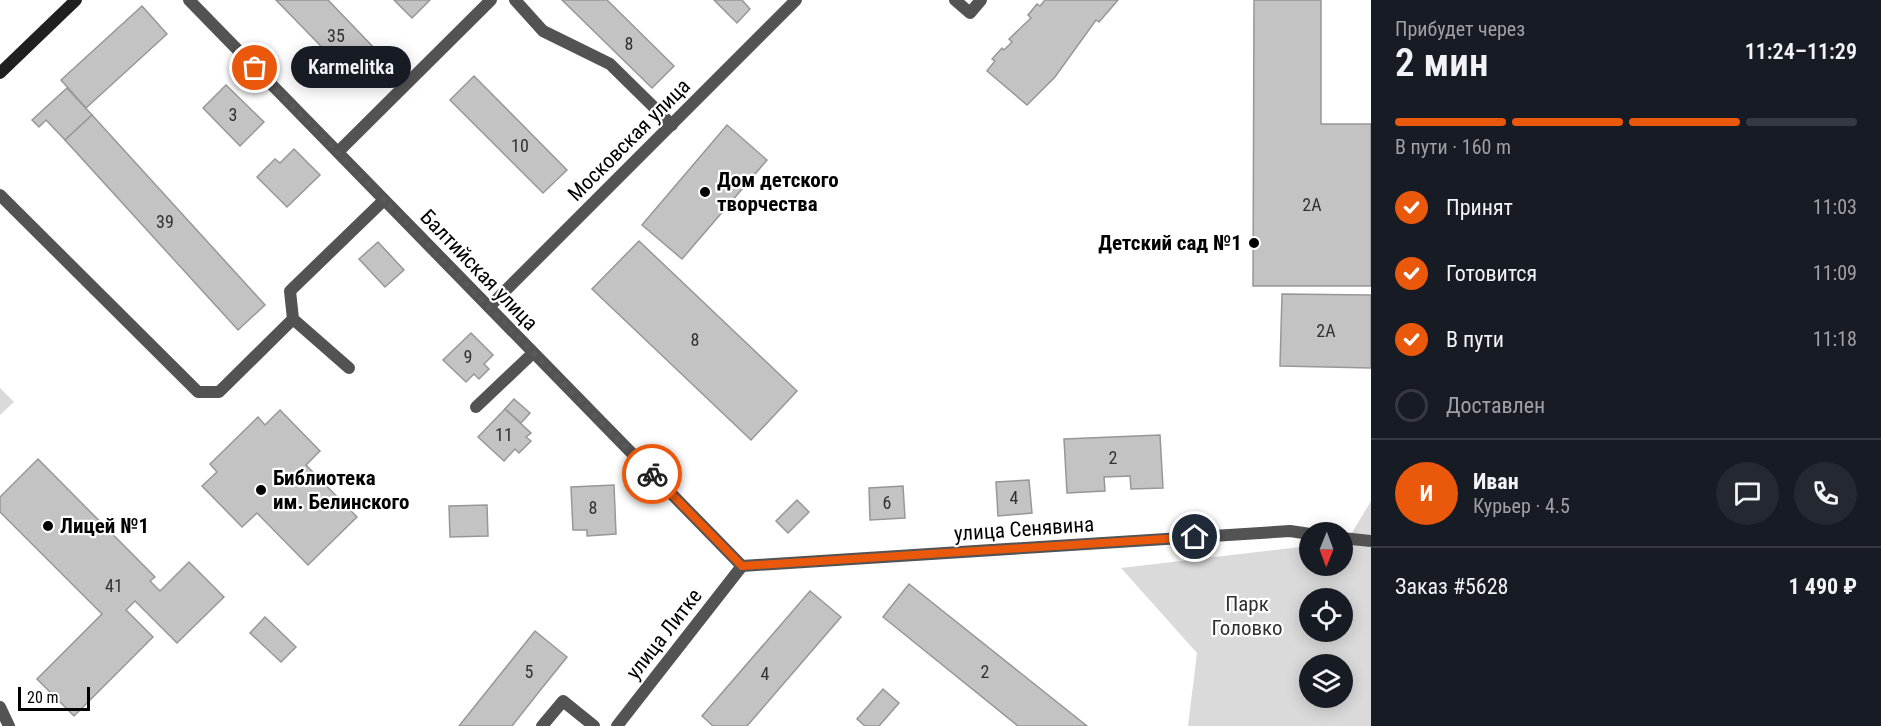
<!DOCTYPE html>
<html lang="ru">
<head>
<meta charset="utf-8">
<style>
	:root { --surface:#171b24; --page:#242831; --text:#f1f3f6; --muted:#9ea1a6; --line:#363941; --accent:#ea580c }
	body { margin:0; font-family:"Roboto Condensed",sans-serif; background:var(--page); color:var(--text); height:100vh; display:flex; flex-direction:column; font-size:22px; white-space:nowrap }
	* { box-sizing:border-box; margin:0 }
	p { font-size:20px; color:var(--muted) }
	.icon { flex:none; width:33px; height:33px; fill:none; stroke:currentColor; stroke-width:2; stroke-linecap:round; stroke-linejoin:round }
	.map { position:relative; flex:1; overflow:hidden }
	.drawer { display:flex; flex-direction:column; background:var(--surface); width:510px }
	.drawer>* { flex:none }
	.needle { width:39px; rotate:181deg }
	.controls { position:absolute; left:1299px; top:522px; display:grid; gap:12px }
	.controls a { display:grid; place-items:center; width:54px; height:54px; border-radius:50%; background:var(--surface); box-shadow:0 3px 15px #0003; font-size:30px }
	.scale { position:absolute; left:18px; bottom:15px; width:72px; box-sizing:border-box; padding-left:6px; border:3px solid #000; border-top:0; font-size:16px; line-height:21px; white-space:nowrap; color:#000; -webkit-text-stroke:4px #fff; paint-order:stroke }
	.pin { position:absolute; display:grid; place-items:center; width:51px; height:51px; color:#fff; margin:-26px; border:3px solid #fff; border-radius:50%; box-shadow:0 2px 6px #0007 }
	.courier { position:absolute; display:grid; place-items:center; width:60px; height:60px; margin:-30px; border:4px solid #ea580c; border-radius:50%; background:#fff; color:#222; box-shadow:0 2px 8px #0007 }
	.bubble { position:absolute; height:42px; border-radius:21px; background:var(--surface); box-shadow:0 3px 15px #0003; font-size:20px; font-weight:600; line-height:42px; text-align:center }
	.head em { font-style:normal; font-weight:600 }
	.head div { display:flex; flex-direction:column-reverse }
	.head { display:flex; align-items:center; justify-content:space-between; height:102px; padding:0 24px }
	h1 { font-size:39px; font-weight:600; line-height:45px }
	.bar { display:grid; grid-template-columns:repeat(4,1fr); gap:9px 6px; align-content:center; height:72px; padding:0 24px }
	.bar i { height:8px; border-radius:4px; background:var(--line) }
	.bar .on { background:var(--accent) }
	.bar p { grid-column:span 4 }
	.line { display:flex; align-items:center; gap:15px; padding:0 24px; border-top:2px solid var(--line) }
	.line div { flex:1 }
	.round { display:grid; place-items:center; flex:none; width:63px; height:63px; border-radius:32px; background:var(--page) }
	ol { padding:0 24px; list-style:none }
	li { display:flex; align-items:center; gap:18px; height:66px }
	li p { margin-inline-start:auto }
	li .icon { padding:6px; border-radius:50%; background:var(--accent); color:#fff; stroke-width:4 }
	li:last-child { color:var(--muted) }
	li i { width:33px; height:33px; border:3px solid var(--line); border-radius:50% }
	main { display:flex; flex:1; min-height:0 }
	.map>svg:first-child { display:block }
	.green { fill:#dadada; fill-rule:evenodd }
	.building { fill:#c3c3c3; stroke:#979797; stroke-width:1.5 }
	.lines { fill:none; stroke-linecap:round; stroke-linejoin:round }
	.service { stroke:#535353; stroke-width:12 }
	.minor { stroke:#535353; stroke-width:12 }
	.tertiary { stroke:#535353; stroke-width:12 }
	.secondary { stroke:#202020; stroke-width:12 }
	.done { stroke:#595959; stroke-width:6; stroke-dasharray:0 10.8 }
	.route { stroke:#ea580c; stroke-width:8 }
	.poi-dot { fill:#000; stroke:#fff; stroke-width:2 }
	.labels { text-anchor:middle; stroke-width:4.5; stroke-linejoin:round; paint-order:stroke }
	.number-label { font-size:18px; fill:#313131 }
	.street-label { font-size:21px; fill:#000; stroke:#fff }
	.poi-label { font-size:21px; font-weight:bold; fill:#000; stroke:#fff; text-anchor:start }
	.park-label { font-size:21px; fill:#313131; stroke:#fff }
</style>
</head>
<body>
<main>
<div class="map">
<svg width="1371" height="726" viewBox="0 0 1371 726">
	<rect width="100%" height="100%" fill="#fff"/>
	<g class="green">
		<path d="M0,388L14,402L0,415Z"/>
		<path d="M1371,501V726H1188L1197,653L1121,568L1309,546L1310,566H1342L1343,542L1347,541ZM1310,598H1342V632H1310ZM1310,664H1342V698H1310Z"/>
	</g>
	<g class="building">
		<path d="M276,0H328L378,52L351,77Z"/>
		<path d="M394,0H430L412,18Z"/>
		<path d="M562,0H607L674,66L652,88Z"/>
		<path d="M714,0H742L750,9L737,23Z"/>
		<path d="M1045,0H1118L1099,22L1096,20L1055,77L1027,105L987,71L995,61L992,59L1002,48L1004,50L1012,42L1009,39L1031,18L1028,15L1037,4L1040,6Z"/>
		<path d="M1254,0H1321V124H1371V286H1253Z"/>
		<path d="M142,6L167,34L86,108L61,80Z"/>
		<path d="M474,76L567,170L543,193L450,100Z"/>
		<path d="M226,85L264,122L240,146L203,108Z"/>
		<path d="M67,88L92,115L65,140L46,120L39,127L32,120Z"/>
		<path d="M92,115L265,305L238,330L65,140Z"/>
		<path d="M727,125L767,160L682,259L642,225Z"/>
		<path d="M294,149L320,175L287,207L257,177L275,159L280,163Z"/>
		<path d="M639,241L797,391L751,440L592,289Z"/>
		<path d="M378,242L404,270L385,287L359,259Z"/>
		<path d="M1282,294L1371,295V368L1280,366Z"/>
		<path d="M471,333L493,355L484,364L489,369L479,379L474,374L466,382L443,360Z"/>
		<path d="M514,399L530,413L521,423L505,409Z"/>
		<path d="M505,409L531,433L526,437L531,441L519,453L515,449L504,461L478,437Z"/>
		<path d="M280,410L320,451L306,465L357,517L308,565L257,513L242,527L202,486L217,472L210,464L258,417L265,425Z"/>
		<path d="M1160,435L1163,488L1131,489L1130,476L1104,477L1105,491L1067,493L1064,439Z"/>
		<path d="M38,459L155,577L150,581L160,591L189,562L224,597L177,643L135,601L126,610L153,637L74,716L37,679L102,614L0,512V497Z"/>
		<path d="M1029,480L1032,513L998,516L996,482Z"/>
		<path d="M614,485L616,534L587,536V530H573L571,487Z"/>
		<path d="M903,486L905,518L870,520L869,488Z"/>
		<path d="M797,500L809,512L788,533L776,521Z"/>
		<path d="M487,505L488,536L450,537L449,506Z"/>
		<path d="M909,584L1087,726H1018L883,617Z"/>
		<path d="M810,591L841,617L747,726H713L702,716Z"/>
		<path d="M265,617L296,647L281,662L250,633Z"/>
		<path d="M535,631L567,657L542,688L512,726H459Z"/>
		<path d="M883,689L899,703L879,726H865L857,719Z"/>
	</g>
	<g class="lines">
		<g class="service">
			<path d="M515,0L543,31L610,64L672,125"/>
			<path d="M955,0L970,13L981,0"/>
			<path d="M0,195L198,392H219L293,319"/>
			<path d="M349,368L293,319L290,291L384,200"/>
			<path d="M476,407L533,353"/>
			<path d="M542,726L563,701L594,726"/>
		</g>
		<g class="minor">
			<path d="M189,0L742,566"/>
			<path d="M338,152L491,0"/>
			<path d="M489,307L796,0"/>
			<path d="M1342,538L1371,541"/>
			<path d="M742,566L1290,531L1310,534"/>
			<path d="M617,726L742,566"/>
		</g>
		<path class="tertiary" d="M0,707L9,726"/>
		<path class="secondary" d="M0,73L76,0"/>
	</g>
	<g class="lines">
		<path class="done" d="M255,68L652,474"/>
		<path class="route" d="M652,474L742,566L1195,537"/>
	</g>
	<g class="poi-dot">
		<circle cx="705" cy="192" r="6"/>
		<circle cx="1254" cy="243" r="6"/>
		<circle cx="261" cy="490" r="6"/>
		<circle cx="48" cy="526" r="6"/>
	</g>
	<g class="labels">
		<g class="number-label">
			<text x="336" y="42">35</text>
			<text x="629" y="50">8</text>
			<text x="233" y="121">3</text>
			<text x="520" y="152">10</text>
			<text x="1312" y="211">2А</text>
			<text x="165" y="228">39</text>
			<text x="1326" y="337">2А</text>
			<text x="695" y="346">8</text>
			<text x="468" y="363">9</text>
			<text x="504" y="441">11</text>
			<text x="1113" y="464">2</text>
			<text x="1014" y="504">4</text>
			<text x="887" y="509">6</text>
			<text x="593" y="514">8</text>
			<text x="114" y="592">41</text>
			<text x="529" y="678">5</text>
			<text x="985" y="678">2</text>
			<text x="765" y="680">4</text>
		</g>
		<g class="street-label">
			<text transform="translate(629 140) rotate(-45)" y="7">Московская улица</text>
			<text transform="translate(479 270) rotate(46)" y="7">Балтийская улица</text>
			<text transform="translate(1024 529) rotate(-4)" y="7">улица Сенявина</text>
			<text transform="translate(664 634) rotate(-52)" y="7">улица Литке</text>
		</g>
		<g class="poi-label">
			<text x="717" y="187">Дом детского<tspan x="717" dy="24">творчества</tspan></text>
			<text x="1242" y="250" text-anchor="end">Детский сад №1</text>
			<text x="273" y="485">Библиотека<tspan x="273" dy="24">им. Белинского</tspan></text>
			<text x="60" y="533">Лицей №1</text>
		</g>
		<g class="park-label">
			<text x="1247" y="611">Парк<tspan x="1247" dy="24">Головко</tspan></text>
		</g>
	</g>
</svg>
<div class="controls">
<a><svg class="needle" viewBox="-14 -14 28 28"><path d="M0-13l5 13h-10z" fill="#e53935"/><path d="M0 13l5-13h-10z" fill="#9ea1a6"/></svg></a>
<a><svg class="icon" aria-label="locate" viewBox="0 0 24 24"><circle cx="12" cy="12" r="6"/><path d="M12 2v4M12 18v4M2 12h4M18 12h4"/></svg></a>
<a><svg class="icon" aria-label="layers" viewBox="0 0 24 24"><path d="M12 4l9 5-9 5-9-5zM3 14l9 5 9-5"/></svg></a>
</div>
<div class="scale">20 m</div>
<div class="pin" style="left:255px;top:68px;background:#ea580c"><svg class="icon" aria-label="bag" viewBox="0 0 24 24"><path d="M5 8h14l-1 12H6zM9 8a3 3 0 0 1 6 0"/></svg></div>
<div class="pin" style="left:1195px;top:537px;background:#1f2937"><svg class="icon" aria-label="home" viewBox="0 0 24 24"><path d="M3 11l9-7 9 7M6 9v11h12V9"/></svg></div>
<div class="courier" style="left:652px;top:474px"><svg class="icon" aria-label="bike" viewBox="0 0 24 24"><circle cx="6" cy="16" r="4"/><circle cx="18" cy="16" r="4"/><path d="M6 16l4-8h5l3 8M10 8l3 8H6M13 5h3"/></svg></div>
<div class="bubble" style="left:291px;top:46px;width:120px">Karmelitka</div>
</div>
<section class="drawer">
<div class="head"><div><h1>2 мин</h1><p>Прибудет через</p></div><em>11:24–11:29</em></div>
<div class="bar"><i class="on"></i><i class="on"></i><i class="on"></i><i></i><p>В пути · 160 m</p></div>
<ol>
<li><svg class="icon" aria-label="check" viewBox="0 0 24 24"><path d="M5 12l5 5 9-10"/></svg>Принят<p>11:03</p></li>
<li><svg class="icon" aria-label="check" viewBox="0 0 24 24"><path d="M5 12l5 5 9-10"/></svg>Готовится<p>11:09</p></li>
<li><svg class="icon" aria-label="check" viewBox="0 0 24 24"><path d="M5 12l5 5 9-10"/></svg>В пути<p>11:18</p></li>
<li><i></i>Доставлен</li>
</ol>
<div class="line" style="height:108px"><b class="round" style="background:var(--accent);color:#fff">И</b><div><b>Иван</b><p>Курьер · 4.5</p></div><a class="round"><svg class="icon" aria-label="chat" viewBox="0 0 24 24"><path d="M4 5h16v11H9l-5 4z"/></svg></a><a class="round"><svg class="icon" aria-label="phone" viewBox="0 0 24 24"><path d="M5 4h4l2 5-3 2q2 4 5 5l2-3 5 2v4C11 20 4 13 5 4z"/></svg></a></div>
<div class="line" style="height:78px"><div>Заказ #5628</div><b>1 490 ₽</b></div>
</section>
</main>
</body>
</html>
